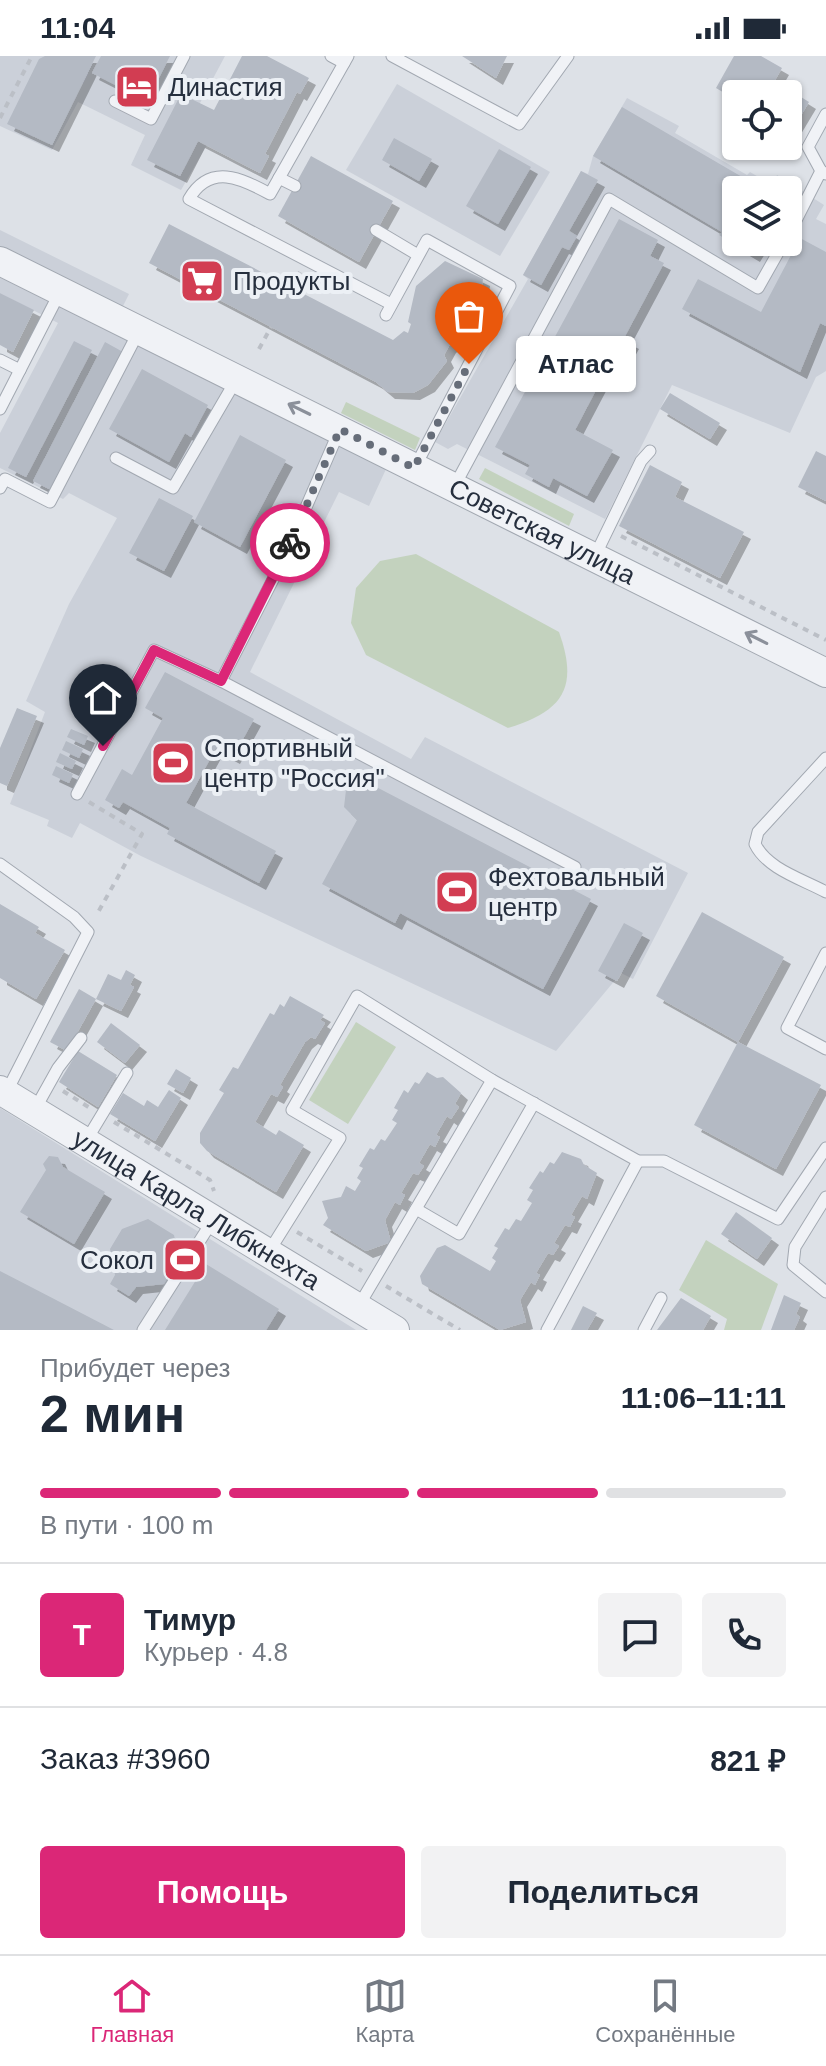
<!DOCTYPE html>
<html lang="ru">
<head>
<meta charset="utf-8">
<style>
	:root { --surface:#fff; --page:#f2f2f3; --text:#1f2937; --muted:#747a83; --line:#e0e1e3; --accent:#db2777 }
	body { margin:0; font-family:Arial,sans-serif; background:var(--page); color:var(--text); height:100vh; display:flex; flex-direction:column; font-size:30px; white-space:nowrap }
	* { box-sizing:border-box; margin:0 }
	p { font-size:26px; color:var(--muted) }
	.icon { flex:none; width:44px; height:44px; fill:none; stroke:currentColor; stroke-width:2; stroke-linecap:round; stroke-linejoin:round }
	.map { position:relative; height:1274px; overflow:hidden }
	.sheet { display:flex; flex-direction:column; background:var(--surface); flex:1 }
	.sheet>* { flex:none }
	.fabs { position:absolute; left:722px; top:24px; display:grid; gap:16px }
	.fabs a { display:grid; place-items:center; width:80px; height:80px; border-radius:8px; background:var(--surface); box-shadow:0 2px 6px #0004; font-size:40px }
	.pin { position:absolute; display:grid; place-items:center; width:68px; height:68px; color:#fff; margin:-82px -34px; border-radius:50% 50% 50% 0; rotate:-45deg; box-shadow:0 0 8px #0007 }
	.pin .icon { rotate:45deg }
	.courier { position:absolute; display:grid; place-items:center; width:80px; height:80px; margin:-40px; border:6px solid #db2777; border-radius:50%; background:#fff; color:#222; box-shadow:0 2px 10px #0007 }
	.bubble { position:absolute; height:56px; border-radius:8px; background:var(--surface); box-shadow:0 2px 6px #0004; font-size:26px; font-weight:600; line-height:56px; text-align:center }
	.overview em { font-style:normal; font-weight:600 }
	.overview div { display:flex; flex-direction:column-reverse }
	.overview { display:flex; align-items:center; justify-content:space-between; height:136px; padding:0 40px }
	h1 { font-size:52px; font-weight:600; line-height:60px }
	.bar { display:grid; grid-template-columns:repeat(4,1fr); gap:12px 8px; align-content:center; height:96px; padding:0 40px }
	.bar i { height:10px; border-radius:6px; background:var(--line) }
	.bar .active { background:var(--accent) }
	.bar p { grid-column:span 4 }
	.line { display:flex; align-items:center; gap:20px; padding:0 40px; border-top:2px solid var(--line) }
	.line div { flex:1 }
	.round { display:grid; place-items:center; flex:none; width:84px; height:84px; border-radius:8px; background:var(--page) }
	.cta { display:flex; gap:16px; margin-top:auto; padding:16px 40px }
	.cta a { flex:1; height:92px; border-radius:8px; background:var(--accent); color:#fff; font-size:32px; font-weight:600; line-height:92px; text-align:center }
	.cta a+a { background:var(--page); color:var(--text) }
	.status { display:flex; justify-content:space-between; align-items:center; height:56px; padding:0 40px; background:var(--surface); direction:ltr }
	.status svg { height:22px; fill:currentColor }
	.tabs { display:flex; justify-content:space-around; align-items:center; height:112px; border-top:2px solid var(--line); background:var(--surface); font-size:22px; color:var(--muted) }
	.tabs a { display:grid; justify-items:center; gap:4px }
	.tabs .active { color:var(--accent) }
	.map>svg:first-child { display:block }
	.built { fill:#cbd0d9; fill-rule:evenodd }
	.green { fill:#c3d2be }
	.building { fill:#b4bac4; filter:url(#shadow) }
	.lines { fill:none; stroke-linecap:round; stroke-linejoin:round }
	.service-casing { stroke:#a2a8b1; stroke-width:13 }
	.tertiary-casing { stroke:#a2a8b1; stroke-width:30 }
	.path { stroke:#bbbfc6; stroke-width:4; stroke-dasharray:6 6; stroke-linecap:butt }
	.service { stroke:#f0f2f6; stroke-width:11 }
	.tertiary { stroke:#f0f2f6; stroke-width:28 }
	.oneway { stroke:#8b909a }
	.done { stroke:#666d79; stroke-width:8; stroke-dasharray:0 14.4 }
	.route { stroke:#db2777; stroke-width:10 }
	.labels { text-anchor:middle; stroke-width:8; stroke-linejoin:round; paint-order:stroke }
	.poi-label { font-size:26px; fill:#262f3e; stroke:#ecf0f5; text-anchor:start }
	.street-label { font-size:26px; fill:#262f3e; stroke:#ecf0f5 }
</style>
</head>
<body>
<div class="status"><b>11:04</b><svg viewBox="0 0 49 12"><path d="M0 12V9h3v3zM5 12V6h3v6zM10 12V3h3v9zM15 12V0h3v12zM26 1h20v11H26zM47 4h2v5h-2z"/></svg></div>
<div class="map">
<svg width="826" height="1274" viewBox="0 0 826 1274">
	<defs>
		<filter id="shadow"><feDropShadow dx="7" dy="7" stdDeviation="0" flood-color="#0004"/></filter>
	</defs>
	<rect width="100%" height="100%" fill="#dde1e7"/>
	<g class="built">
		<path d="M0,0H225L200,47L198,85L207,89L181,134L131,109L145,79L78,46L52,94L0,70Z"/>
		<path d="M397,28L550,116L500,200L346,114Z"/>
		<path d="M627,42L679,70L675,77L747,119L750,116L772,129L777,119L824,149L816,163L826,168V315L816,321L790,377L672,329L605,463L457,388L448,393L435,386L528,223L523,219L581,115L588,118L593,100ZM736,134H788V186H736Z"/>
		<path d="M0,174L129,238L113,270L387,411L369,450L339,436L250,616L411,703L425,681L688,817L633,923L621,917L556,995L141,800L80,767L72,782L47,770L49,764L10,748L45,656L26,645L69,548L117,462L69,437L63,443L0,412V377L58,267L0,237Z"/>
		<path d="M0,1052L356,1274H0Z"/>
	</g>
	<g class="green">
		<path d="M346,346L420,382L415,394L341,357Z"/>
		<path d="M485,412L574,458L569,470L479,423Z"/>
		<path d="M416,498L559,576C579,632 563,655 508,672L366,599L351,567L356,532L380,505Z"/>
		<path d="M356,966L396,991L348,1068L309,1044Z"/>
		<path d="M706,1184L778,1228L761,1274H724L727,1263L679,1234Z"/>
	</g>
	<g class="building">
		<path d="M45,0H96L52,89L7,68L39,3Z"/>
		<path d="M101,0H170L147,45L92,17Z"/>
		<path d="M242,0H267L309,22L300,38L297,36L265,98L269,100L260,117L198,85L180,120L147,104L181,38L214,54Z"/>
		<path d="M462,0H507L496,22Z"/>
		<path d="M734,0H761L782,12L767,38L754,35L752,38H736V44L716,32Z"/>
		<path d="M793,36L809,46L788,81V45Z"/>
		<path d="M622,51L749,125L751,120L774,134H736V186H761L753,199L719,179L722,176L593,100Z"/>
		<path d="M394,82L432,103L419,125L382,104Z"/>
		<path d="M499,93L531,111L498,168L466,150Z"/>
		<path d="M311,100L393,145L359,206L278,160Z"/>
		<path d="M581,115L598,124L569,175L577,180L569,194L562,191L541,229L523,219Z"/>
		<path d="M619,163L658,184L650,200L664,207L624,282L632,286L615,317L607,313L575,374L613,394L587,440L553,422L549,431L525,418L530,409L495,391Z"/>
		<path d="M169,168L393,284L404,275L408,277L411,268L408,266L416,230L445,205L483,223L478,259L470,273L449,290L444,299L447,305L428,329L413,337L388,336L376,326L149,207Z"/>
		<path d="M800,182L826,196V270L820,267L800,316L682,253L698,223L761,256Z"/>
		<path d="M0,237L34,254L13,296L0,289Z"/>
		<path d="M74,285L92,294L26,421L8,412Z"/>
		<path d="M105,286L123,296L51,434L33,425Z"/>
		<path d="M142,313L208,349L191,381L185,377L169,406L109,373Z"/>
		<path d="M670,337L720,367L710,383L660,353Z"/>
		<path d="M240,379L286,404L240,491L194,466Z"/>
		<path d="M816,395L826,400V445L798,431Z"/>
		<path d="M650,409L682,426L675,441L744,476L720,522L619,470Z"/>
		<path d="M159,442L193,460L164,515L129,497Z"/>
		<path d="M165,616L254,663L233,701L216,692L186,747L276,795L259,827L167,778L170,772L123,746L119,752L105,744L122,713L132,719L163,662L145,652Z"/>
		<path d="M17,652L37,660L7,730L0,727V692Z"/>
		<path d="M71,673L88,680L84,689L67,681Z"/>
		<path d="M66,685L83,693L79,702L62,694Z"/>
		<path d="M60,697L76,705L72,713L56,706Z"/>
		<path d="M56,710L73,718L69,727L52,719Z"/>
		<path d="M361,723L591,843L543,933L400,857L395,867L322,828L357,764L344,751L346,734Z"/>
		<path d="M0,848L39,871L35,877L65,894L36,943L0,922Z"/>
		<path d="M702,856L784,901L738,986L656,940Z"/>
		<path d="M624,867L643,877L617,925L598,915Z"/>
		<path d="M126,914L135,919L130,929L134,931L121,955L96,943L108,918L121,924Z"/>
		<path d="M79,933L96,943L67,995L50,986Z"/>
		<path d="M290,940L324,959L320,964L325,967L315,983L311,981L305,986L280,1029L283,1031L277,1041L271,1038L255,1066L276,1079L279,1074L304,1089L276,1136L207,1095L200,1087V1077L224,1037L219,1034L233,1011L238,1013L270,957L274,959L280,948L284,951Z"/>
		<path d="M111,967L140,989L125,1007L97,986Z"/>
		<path d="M738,986L821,1029L776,1113L694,1069Z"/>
		<path d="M78,995L117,1019L98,1051L59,1026Z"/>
		<path d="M176,1013L191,1022L183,1037L167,1028Z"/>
		<path d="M427,1016L437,1022L443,1021L461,1037L455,1048L459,1051L451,1063L447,1060L436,1079L440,1081L435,1091L430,1088L419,1107L424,1110L418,1119L413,1117L401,1137L405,1139L400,1149L395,1146L385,1164L391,1186L366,1195L323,1169L328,1162L322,1145L341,1141L346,1130L355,1135L361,1125L357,1122L363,1112L359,1110L370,1092L374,1094L381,1083L385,1085L397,1067L392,1064L398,1054L394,1052L404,1034L408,1037L415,1026L419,1028Z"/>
		<path d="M169,1034L181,1042L155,1085L110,1058L123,1037L144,1050L147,1044L158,1051Z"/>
		<path d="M562,1096L581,1103L584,1109L597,1117L587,1143L582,1140L571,1159L575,1161L570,1171L565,1169L554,1187L559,1190L553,1199L548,1197L536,1217L540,1219L535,1229L531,1226L520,1244L526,1266L500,1274L422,1228L420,1220L437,1192L445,1189L490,1215L496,1205L492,1202L498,1192L494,1190L505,1172L509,1174L516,1163L521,1165L532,1147L527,1144L533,1134L529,1132L540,1115L543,1117L550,1106L554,1108Z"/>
		<path d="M49,1100L58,1101L63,1111L105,1136L74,1188L20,1156L46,1114L43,1108Z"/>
		<path d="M736,1156L772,1182L757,1203L721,1178Z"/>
		<path d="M148,1163L174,1179L179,1203L164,1228L136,1231L129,1240L110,1228L115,1219L110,1193L122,1173Z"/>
		<path d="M206,1208L279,1253L266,1274H165Z"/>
		<path d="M0,1215L31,1231L114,1274H0Z"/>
		<path d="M784,1239L801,1247L796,1258L800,1261L794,1274H771Z"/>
		<path d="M681,1242L711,1260L703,1274H657Z"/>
		<path d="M583,1250L597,1257L587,1274H571Z"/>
	</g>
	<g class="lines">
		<g class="service-casing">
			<g id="service">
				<path d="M331,0L344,7"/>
				<path d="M348,0L270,138C241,122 210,107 189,143L391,248"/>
				<path d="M392,0L519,68L568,0"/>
				<path d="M115,45L151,63L184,0"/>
				<path d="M821,115L808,91L826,58"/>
				<path d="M279,122L295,130"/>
				<path d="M376,174L418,199"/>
				<path d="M788,180L821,115L826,118"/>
				<path d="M386,259L427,184L510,230L415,411"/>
				<path d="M0,304L20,314"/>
				<path d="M0,353L60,236"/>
				<path d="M116,402L173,432L236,324"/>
				<path d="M454,431L609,143L758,232L784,186"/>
				<path d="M0,432L5,423L50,446L139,275"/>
				<path d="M595,500L641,405L650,395"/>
				<path d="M221,625L575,811"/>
				<path d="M826,702L758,776L755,788C767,813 802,823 826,836"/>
				<path d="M77,738L154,594L221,625L284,502L340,373"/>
				<path d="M0,808L74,861L88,876L6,1037"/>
				<path d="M826,897L787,972L826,993"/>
				<path d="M34,1055L58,1012L81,982"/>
				<path d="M86,1085L127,1017"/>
				<path d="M826,1141L795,1191L793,1209L826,1236"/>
				<path d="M416,1153L459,1178L534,1047"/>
				<path d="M268,1197L340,1082L292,1054L357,940L492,1024L638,1105H664L778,1163L826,1092"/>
				<path d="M358,1251L492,1024"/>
				<path d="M143,1274L213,1164"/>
				<path d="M547,1274L638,1105"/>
				<path d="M644,1274L661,1242"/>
			</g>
		</g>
		<g class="tertiary-casing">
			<g id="tertiary">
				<path id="s1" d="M0,205L826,617"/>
				<path id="s2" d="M0,1034L395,1274"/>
			</g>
		</g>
		<g class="path">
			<path d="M0,62L32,0"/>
			<path d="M292,232L300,216"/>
			<path d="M259,293L271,271"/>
			<path d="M621,480L826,584"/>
			<path d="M89,746L142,778L96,860"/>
			<path d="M63,1035L90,1052"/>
			<path d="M114,1066L210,1124L214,1135"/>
			<path d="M297,1176L362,1215"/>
			<path d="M386,1230L460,1274"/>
		</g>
		<use href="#service" class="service"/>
		<use href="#tertiary" class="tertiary"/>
	</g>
	<defs><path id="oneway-shaft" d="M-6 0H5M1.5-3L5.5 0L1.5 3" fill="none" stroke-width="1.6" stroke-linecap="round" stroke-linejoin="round" transform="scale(2)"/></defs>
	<g class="oneway">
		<use href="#oneway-shaft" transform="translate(299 353) rotate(-154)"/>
		<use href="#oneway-shaft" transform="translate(756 582) rotate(-153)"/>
	</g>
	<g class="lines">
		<path class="done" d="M290,487L340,373L414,412L469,308"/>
		<path class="route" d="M103,690L154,594L221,625L290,487"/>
	</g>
	<defs>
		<g id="hotel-square" transform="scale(2.3)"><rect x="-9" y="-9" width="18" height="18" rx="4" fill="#d23d52" stroke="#ecf0f5"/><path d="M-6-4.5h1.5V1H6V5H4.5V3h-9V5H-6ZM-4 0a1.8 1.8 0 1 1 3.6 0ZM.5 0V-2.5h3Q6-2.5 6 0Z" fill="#fff"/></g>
		<g id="supermarket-square" transform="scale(2.3)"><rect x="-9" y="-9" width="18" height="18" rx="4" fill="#d23d52" stroke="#ecf0f5"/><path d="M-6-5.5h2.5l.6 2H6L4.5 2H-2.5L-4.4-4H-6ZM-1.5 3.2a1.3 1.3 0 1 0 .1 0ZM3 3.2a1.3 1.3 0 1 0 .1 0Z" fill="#fff"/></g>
		<g id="stadium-square" transform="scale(2.3)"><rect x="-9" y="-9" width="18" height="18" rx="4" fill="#d23d52" stroke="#ecf0f5"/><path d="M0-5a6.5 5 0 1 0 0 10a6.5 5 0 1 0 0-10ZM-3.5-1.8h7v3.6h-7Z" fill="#fff"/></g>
	</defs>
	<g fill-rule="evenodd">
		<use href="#hotel-square" x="137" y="31"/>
		<use href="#supermarket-square" x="202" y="225"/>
		<use href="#stadium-square" x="173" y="707"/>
		<use href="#stadium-square" x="457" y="836"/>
		<use href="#stadium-square" x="185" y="1204"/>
	</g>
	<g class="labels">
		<g class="poi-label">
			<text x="168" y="40">Династия</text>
			<text x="233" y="234">Продукты</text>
			<text x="204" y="701">Спортивный<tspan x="204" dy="30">центр "Россия"</tspan></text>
			<text x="488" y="830">Фехтовальный<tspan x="488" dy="30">центр</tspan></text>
			<text x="154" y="1213" text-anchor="end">Сокол</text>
		</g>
		<g class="street-label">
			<text dy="9" stroke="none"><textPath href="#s1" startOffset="606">Советская улица</textPath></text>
			<text dy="9" stroke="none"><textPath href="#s2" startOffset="230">улица Карла Либкнехта</textPath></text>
		</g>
	</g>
</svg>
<div class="fabs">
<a><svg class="icon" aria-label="locate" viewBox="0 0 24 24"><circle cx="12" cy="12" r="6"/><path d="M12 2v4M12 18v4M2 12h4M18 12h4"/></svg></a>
<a><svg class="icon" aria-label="layers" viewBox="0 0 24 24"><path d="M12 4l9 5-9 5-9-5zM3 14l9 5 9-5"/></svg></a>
</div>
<div class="pin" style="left:469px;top:308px;background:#ea580c"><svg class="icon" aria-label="bag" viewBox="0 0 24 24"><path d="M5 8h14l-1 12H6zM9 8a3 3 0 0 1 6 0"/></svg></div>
<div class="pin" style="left:103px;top:690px;background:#1f2937"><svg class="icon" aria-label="home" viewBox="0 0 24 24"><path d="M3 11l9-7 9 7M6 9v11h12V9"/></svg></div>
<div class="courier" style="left:290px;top:487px"><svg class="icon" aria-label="bike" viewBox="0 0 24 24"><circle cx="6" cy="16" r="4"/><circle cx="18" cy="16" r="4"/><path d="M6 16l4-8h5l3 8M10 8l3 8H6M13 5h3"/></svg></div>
<div class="bubble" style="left:516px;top:280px;width:120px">Атлас</div>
</div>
<section class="sheet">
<div class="overview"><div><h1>2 мин</h1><p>Прибудет через</p></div><em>11:06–11:11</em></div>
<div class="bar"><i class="active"></i><i class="active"></i><i class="active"></i><i></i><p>В пути · 100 m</p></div>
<div class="line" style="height:144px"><b class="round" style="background:var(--accent);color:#fff">Т</b><div><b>Тимур</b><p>Курьер · 4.8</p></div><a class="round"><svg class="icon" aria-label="chat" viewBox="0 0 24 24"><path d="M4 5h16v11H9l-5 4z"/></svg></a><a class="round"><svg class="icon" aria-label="phone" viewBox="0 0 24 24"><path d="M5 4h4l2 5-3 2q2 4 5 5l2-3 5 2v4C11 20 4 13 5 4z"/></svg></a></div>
<div class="line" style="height:104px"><div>Заказ #3960</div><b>821 ₽</b></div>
<div class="cta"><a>Помощь</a><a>Поделиться</a></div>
</section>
<nav class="tabs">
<a class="active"><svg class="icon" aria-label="home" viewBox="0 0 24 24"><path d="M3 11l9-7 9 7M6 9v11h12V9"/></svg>Главная</a>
<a><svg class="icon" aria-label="map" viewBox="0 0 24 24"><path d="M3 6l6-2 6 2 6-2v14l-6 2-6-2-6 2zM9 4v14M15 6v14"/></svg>Карта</a>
<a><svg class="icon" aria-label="saved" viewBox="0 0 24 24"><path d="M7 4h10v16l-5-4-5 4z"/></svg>Сохранённые</a>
</nav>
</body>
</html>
